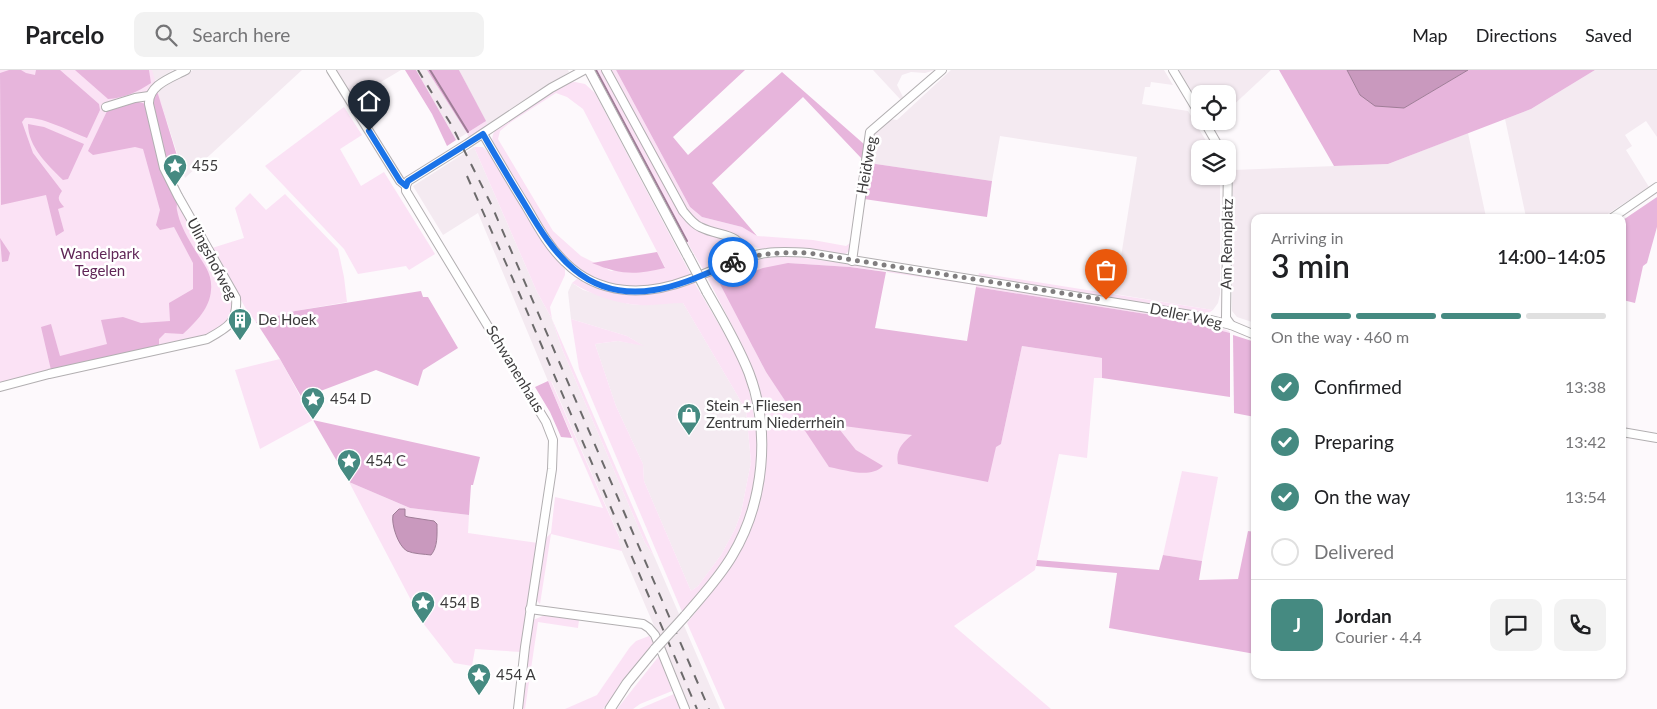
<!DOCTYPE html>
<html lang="en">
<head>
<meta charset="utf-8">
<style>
	:root { --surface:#fff; --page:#f2f2f2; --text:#202124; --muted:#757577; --line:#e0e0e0; --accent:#458a81 }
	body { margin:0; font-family:Lato,sans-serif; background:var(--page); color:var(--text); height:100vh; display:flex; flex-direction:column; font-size:19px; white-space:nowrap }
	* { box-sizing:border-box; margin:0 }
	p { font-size:16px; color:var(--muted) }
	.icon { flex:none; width:28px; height:28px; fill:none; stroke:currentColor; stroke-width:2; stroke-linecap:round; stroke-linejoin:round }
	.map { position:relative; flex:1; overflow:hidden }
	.details { position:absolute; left:1251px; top:144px; width:375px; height:465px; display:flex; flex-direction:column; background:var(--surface); border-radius:10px; box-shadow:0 1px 4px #0004 }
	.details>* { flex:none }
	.fabs { position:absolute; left:1191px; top:15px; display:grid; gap:10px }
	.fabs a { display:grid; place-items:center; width:45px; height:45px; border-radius:10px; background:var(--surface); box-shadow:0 1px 4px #0004; font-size:25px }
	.pin { position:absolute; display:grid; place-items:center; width:42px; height:42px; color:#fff; margin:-51px -21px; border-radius:50% 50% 50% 0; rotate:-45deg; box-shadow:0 0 5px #0007 }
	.pin .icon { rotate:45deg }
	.courier { position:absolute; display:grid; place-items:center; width:50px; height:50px; margin:-25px; border:4px solid #1a73e8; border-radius:50%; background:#fff; color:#222; box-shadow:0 1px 6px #0007 }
	.headline em { font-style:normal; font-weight:600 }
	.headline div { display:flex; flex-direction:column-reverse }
	.headline { display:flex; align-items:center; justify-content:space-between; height:85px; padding:0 20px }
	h1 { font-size:32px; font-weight:600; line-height:38px }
	.bar { display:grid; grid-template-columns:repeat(4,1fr); gap:8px 5px; align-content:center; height:60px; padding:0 20px }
	.bar i { height:6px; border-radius:4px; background:var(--line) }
	.bar .on { background:var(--accent) }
	.bar p { grid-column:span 4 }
	.line { display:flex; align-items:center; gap:12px; padding:0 20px; border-top:1px solid var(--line) }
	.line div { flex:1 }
	.round { display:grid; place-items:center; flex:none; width:52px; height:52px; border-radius:10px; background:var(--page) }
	ol { padding:0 20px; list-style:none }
	li { display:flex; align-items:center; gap:15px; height:55px }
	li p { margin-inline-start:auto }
	li .icon { padding:5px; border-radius:50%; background:var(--accent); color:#fff; stroke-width:4 }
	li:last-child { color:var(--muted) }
	li i { width:28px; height:28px; border:2px solid var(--line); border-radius:50% }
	header { display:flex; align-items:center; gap:30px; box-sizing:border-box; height:70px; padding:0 25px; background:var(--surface); border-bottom:1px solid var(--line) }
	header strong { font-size:24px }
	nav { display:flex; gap:28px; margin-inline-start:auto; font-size:18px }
	.search { width:350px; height:45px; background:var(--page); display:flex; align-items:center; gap:12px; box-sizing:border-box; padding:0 18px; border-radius:10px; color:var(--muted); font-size:19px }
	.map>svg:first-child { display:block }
	.built { fill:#f4eaf1 }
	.green { fill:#fbe2f5; fill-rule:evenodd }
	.forest { fill:#e7b5dc }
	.water { fill:#c999be; stroke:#9f7d97 }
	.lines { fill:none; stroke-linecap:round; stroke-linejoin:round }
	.stream { stroke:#9f7d97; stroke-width:2 }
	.minor-casing { stroke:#b2afb1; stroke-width:10 }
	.major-casing { stroke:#b2afb1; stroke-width:11 }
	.minor { stroke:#fff; stroke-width:8 }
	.major { stroke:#fff; stroke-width:9 }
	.rail { stroke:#6c6a6b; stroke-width:2; stroke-dasharray:9 9; stroke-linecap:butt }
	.major-bridge-casing { stroke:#b2afb1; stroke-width:11; stroke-linecap:butt }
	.major-bridge { stroke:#fff; stroke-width:9 }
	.done { stroke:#807e7f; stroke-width:5; stroke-dasharray:0 9 }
	.route { stroke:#1a73e8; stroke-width:6 }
	.labels { text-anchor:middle; stroke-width:5; stroke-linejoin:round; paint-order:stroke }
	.street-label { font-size:15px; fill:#3c3b3c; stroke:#fff }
	.poi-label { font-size:15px; fill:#3c3b3c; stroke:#fff; text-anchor:start }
	.park-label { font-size:15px; fill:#602657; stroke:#fff }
</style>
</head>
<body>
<header>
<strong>Parcelo</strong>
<div class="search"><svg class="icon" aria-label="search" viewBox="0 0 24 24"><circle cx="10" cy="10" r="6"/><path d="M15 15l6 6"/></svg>Search here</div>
<nav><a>Map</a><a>Directions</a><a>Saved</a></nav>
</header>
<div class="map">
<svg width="1657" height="639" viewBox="0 0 1657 639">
	<rect width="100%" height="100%" fill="#fdf9fc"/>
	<g class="built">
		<path d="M149,0H173L151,13Z"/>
		<path d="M193,0H302L185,108L157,21Z"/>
		<path d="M336,0H401L354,28Z"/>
		<path d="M416,0H427L467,63L456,70Z"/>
		<path d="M459,0H568L569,2L487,55Z"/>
		<path d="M873,0H935L925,3L911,2L902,5L897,15L903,27L900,29Z"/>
		<path d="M951,0H1164L1173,15L1151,12L1150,17H1145L1142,34L1188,41L1211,79H1200V106H1220V224L1218,233L1213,240L1115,224L1137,87L1000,66L992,111L869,93L874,64L890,49L897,50Z"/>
		<path d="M1179,0H1271L1228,40V24H1200V36Z"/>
		<path d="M1595,0H1657V67L1646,51L1625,65L1632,76L1626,80L1649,117L1603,147H1526L1505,49L1531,39Z"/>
		<path d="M1468,63L1486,147L1255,148V253L1237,247L1232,241L1233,100L1388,94Z"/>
		<path d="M474,77L537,222L552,249L562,279L645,473L654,486L720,639H690L617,470L620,468L552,312L548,311L478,143L443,165L413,116Z"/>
		<path d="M572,213L583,220L629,234L641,235L665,233H683L746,340L751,392L741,443L735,459L721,485L698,516L691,521L644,411L643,394L616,336L595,274L618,271L642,275L627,266L571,249L568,222Z"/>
	</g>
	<g class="green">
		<path d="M0,0H152L177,88V124L232,226L234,242L224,256L216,261L218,267L0,320Z"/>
		<path d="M593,0H602L683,147L694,159L731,172L736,177C735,194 718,195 704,201L670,143Z"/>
		<path d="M610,0H616L690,137L702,147L742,157L757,166L813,170L846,176L850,173L849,181L843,186L786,178L760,179L750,175L739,166L704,156L687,142Z"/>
		<path d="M575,12L585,14L595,23L691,205C575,249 543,158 494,76C491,67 492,64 498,57L566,13ZM556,23L567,27L583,39L665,197L611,201L581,186L553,161L498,69L500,61L511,52Z"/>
		<path d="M344,37L362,65L340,79L361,116L384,102L435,184L409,200L406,196L358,204L344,179L265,96Z"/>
		<path d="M486,51L488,57L469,68L467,63Z"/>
		<path d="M474,77H483L494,89L547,177L565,199V205L550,237L552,249L654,486L645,473L562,279L552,249L537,222Z"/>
		<path d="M250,123L266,140L285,124L338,179L344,207L347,232L295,241L256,252L246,239L212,178L244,168L235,138Z"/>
		<path d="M789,186L881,198L883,201L850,197L788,193L753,277L766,302L830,397L856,380L835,354L996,376L1001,374L1022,276L1102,288V308H1094L1087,388L1059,384L1035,500L954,556L1051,639H725L687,553L716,517L736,486L763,408L767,382L765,349L760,324L741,273L707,207C737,195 756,187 789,186Z"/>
		<path d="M890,199L1157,243L1209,254L1229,261L1230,263L1177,249L976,217V215L886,202Z"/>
		<path d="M979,203L1213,240L1207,244L1201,245L978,207Z"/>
		<path d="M577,209C623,230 648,228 694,212L731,275L747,310L758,367L754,413L747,443L737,466L722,494L683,544L579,299L571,249L627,266L644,276L618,271L595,274L616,336L643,394L644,411L691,521L698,516L721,485L735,459L741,443L751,392L746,340L683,233C669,233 654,236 640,235C617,234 592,225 572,213Z"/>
		<path d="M280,289L313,350L260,379L235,300Z"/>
		<path d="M548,311H551L620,469L618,470L622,481L551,464L540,534L536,530L546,468L551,463L555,427L603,438Z"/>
		<path d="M1182,401L1218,407L1202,491L1163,485Z"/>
		<path d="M349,412L410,438L469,445L468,463L538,473L521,582L475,579L472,596L454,593L423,553ZM400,439H405V446L408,448L434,451L437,454C437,464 438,478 431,485C424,484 414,484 407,481C398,476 391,454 393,445Z"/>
		<path d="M545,545L579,550L578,558L538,552L525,639L520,637L533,550Z"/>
		<path d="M649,566L655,575L603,639H565L597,625L630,577L636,571Z"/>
		<path d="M659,586L672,621L640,634L633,639H617Z"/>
		<path d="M674,624L680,639H639Z"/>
	</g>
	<g class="forest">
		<path d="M9,0H21L26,3L35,5L36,0H60L99,34L100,40L87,68C71,62 41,46 25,48L22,52L33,83L62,121C57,128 58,130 64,137L58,139L64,161L56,166L46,125L1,135L0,3Z"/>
		<path d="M75,0H149L151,13C137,22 125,28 108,29Z"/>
		<path d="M405,0H416L456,70L447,76L432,44Z"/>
		<path d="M427,0H459L486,51L467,63Z"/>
		<path d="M616,0H745L673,67L688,85L782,2L865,75L862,89L803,27L712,113L757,166L742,157L702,147L690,137Z"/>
		<path d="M1279,0H1347L1360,25L1404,38L1468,0H1595L1531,39L1388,94L1334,96Z"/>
		<path d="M157,21L183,105L175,111L168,97L153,34V27Z"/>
		<path d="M135,31L146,34C152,56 155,80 162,101C165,111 172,119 176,129C178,133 176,136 177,140C179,152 186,165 192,175C200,190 213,201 211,220C210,238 196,252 183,264L165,263L159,269V275L51,300L41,257L51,254L60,286L107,274L101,250L123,247L141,253L170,251L169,233L193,219V193L174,157L160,160L156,155L160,140L143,79L135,77L93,85L88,81L108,39Z"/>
		<path d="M28,54L44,57L84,74L68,109L63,110C48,95 28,77 28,54Z"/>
		<path d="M869,93L992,111L987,147L864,129Z"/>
		<path d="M1657,127V157L1647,193L1643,196L1635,233L1623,230V150Z"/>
		<path d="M0,168L10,183L8,191L2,192Z"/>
		<path d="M657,182L665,198C635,205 621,205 592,193Z"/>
		<path d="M788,193L850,197L886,202L875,258L967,271L976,217L1177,249L1230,263V327L1102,308V288L1022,276L1001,374L996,377L988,412L898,394C895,380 903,372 912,365L836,355L856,380L883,396C870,409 846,400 829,397L766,302L720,214L763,198Z"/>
		<path d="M421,221L423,227H428L458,278L423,300L418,316L376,300L302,328L280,289L256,252L295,241Z"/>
		<path d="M1233,265L1255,272V347L1234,343Z"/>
		<path d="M548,311L572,368L561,367L550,342L535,317Z"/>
		<path d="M313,350L480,387L473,415H471L469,445L410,438L349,412Z"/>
		<path d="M1248,461L1255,462V584L1109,558L1117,503L1036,496L1037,490L1159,500L1163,485L1202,491L1199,510L1238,509Z"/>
	</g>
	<g class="water">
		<path d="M1347,0H1468L1404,38L1375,36L1360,25Z"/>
		<path d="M399,439H405V446L408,447L434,451L437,454C437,464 438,477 431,485C424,484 414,484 407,481C398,476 391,454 393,445Z"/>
	</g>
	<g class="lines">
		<g class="stream">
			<path d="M430,0L468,62"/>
			<path d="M596,0L687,171"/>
		</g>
		<g class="minor-casing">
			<g id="minor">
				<path d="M331,0L400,111L406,116V121L546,352L553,370L552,399L525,577L518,639"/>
				<path d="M606,0L683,141C688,147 693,154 700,157C722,168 738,160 747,187"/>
				<path d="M1173,0L1200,45"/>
				<path d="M106,37L135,28L149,26"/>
				<path d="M1204,51L1220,79"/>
				<path d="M483,64C497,88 511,112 526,136C537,155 548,176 565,192C599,226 646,226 688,210C714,201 740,186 767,183C781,181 795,182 809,183L1191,245L1231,255L1255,265"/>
				<path d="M1228,91L1226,248L1231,255"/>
				<path d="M406,116L408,111L467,74L551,18L584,0"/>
				<path d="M1612,148L1657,117"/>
				<path d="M852,191L870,62L942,0"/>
				<path d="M0,317L49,304L207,269C227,258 238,253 236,228L178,126L164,98L149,34C148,15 171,8 186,0"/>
				<path d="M1622,362L1657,368"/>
				<path d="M530,539L643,554L649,558L655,565L685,639"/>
			</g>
		</g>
		<g class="major-casing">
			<g id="major">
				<path d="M589,0L688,186"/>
				<path d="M685,546C702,526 719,508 732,486C764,433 771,361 749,303C738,275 722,248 707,222"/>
				<path d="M610,639L627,613L655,579"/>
			</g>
		</g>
		<use href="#minor" class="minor"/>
		<use href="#major" class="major"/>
		<g class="rail">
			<path d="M418,0L452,56L491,134L709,639"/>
			<path d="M467,106L520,225L697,639"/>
		</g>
		<g class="major-bridge-casing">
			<g id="major-bridge">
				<path d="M688,186L707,222"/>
				<path d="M655,579L685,546"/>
			</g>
		</g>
		<use href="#major-bridge" class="major-bridge"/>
	</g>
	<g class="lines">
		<path class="done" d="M733,192C759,183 782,182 809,183L1106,230"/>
		<path class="route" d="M369,61L400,111L406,116L408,111L483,64C496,87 510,110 524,133C554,184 585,231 654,220C681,216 707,203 733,192"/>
	</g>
	<defs>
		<g id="sight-pin" transform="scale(1.25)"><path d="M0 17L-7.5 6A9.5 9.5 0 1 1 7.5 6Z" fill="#458a81" stroke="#fff"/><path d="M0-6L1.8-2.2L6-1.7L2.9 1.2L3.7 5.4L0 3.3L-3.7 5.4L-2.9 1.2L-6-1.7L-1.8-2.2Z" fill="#fff"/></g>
		<g id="building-pin" transform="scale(1.25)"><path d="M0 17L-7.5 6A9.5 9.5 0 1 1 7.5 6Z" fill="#458a81" stroke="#fff"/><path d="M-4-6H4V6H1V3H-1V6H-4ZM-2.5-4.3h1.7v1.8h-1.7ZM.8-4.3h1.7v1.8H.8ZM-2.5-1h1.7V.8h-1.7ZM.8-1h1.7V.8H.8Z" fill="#fff"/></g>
		<g id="shop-pin" transform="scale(1.25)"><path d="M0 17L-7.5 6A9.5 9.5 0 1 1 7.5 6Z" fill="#458a81" stroke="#fff"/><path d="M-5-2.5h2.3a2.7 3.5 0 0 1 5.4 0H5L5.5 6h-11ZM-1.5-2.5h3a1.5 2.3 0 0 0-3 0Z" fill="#fff"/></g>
	</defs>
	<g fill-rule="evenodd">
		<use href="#sight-pin" x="175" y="96"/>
		<use href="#building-pin" x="240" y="250"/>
		<use href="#sight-pin" x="313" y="329"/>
		<use href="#shop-pin" x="689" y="345"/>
		<use href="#sight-pin" x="349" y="391"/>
		<use href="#sight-pin" x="423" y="533"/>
		<use href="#sight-pin" x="479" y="605"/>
	</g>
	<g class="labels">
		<g class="street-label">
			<text transform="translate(867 95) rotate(-80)" y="5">Heidweg</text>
			<text transform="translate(1227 174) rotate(-89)" y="5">Am Rennplatz</text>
			<text transform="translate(212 189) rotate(62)" y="5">Ulingshofweg</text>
			<text transform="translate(1186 246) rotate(12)" y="5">Deller Weg</text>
			<text transform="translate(515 299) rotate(59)" y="5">Schwanenhaus</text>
		</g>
		<g class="poi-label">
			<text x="192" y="101">455</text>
			<text x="258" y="255">De Hoek</text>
			<text x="330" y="334">454 D</text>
			<text x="706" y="341">Stein + Fliesen<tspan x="706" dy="17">Zentrum Niederrhein</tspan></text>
			<text x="366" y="396">454 C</text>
			<text x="440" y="538">454 B</text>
			<text x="496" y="610">454 A</text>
		</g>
		<g class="park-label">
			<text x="100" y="189">Wandelpark<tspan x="100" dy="17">Tegelen</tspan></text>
		</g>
	</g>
</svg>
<div class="fabs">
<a><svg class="icon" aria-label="locate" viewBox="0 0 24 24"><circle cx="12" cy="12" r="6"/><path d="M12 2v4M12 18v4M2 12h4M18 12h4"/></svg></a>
<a><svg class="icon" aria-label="layers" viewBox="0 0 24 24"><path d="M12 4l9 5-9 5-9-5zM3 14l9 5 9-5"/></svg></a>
</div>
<div class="pin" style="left:1106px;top:230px;background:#ea580c"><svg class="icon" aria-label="bag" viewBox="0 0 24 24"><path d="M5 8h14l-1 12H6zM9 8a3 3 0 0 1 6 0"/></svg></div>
<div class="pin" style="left:369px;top:61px;background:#1f2937"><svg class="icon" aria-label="home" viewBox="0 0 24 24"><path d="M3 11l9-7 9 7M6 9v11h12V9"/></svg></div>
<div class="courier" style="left:733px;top:192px"><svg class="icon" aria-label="bike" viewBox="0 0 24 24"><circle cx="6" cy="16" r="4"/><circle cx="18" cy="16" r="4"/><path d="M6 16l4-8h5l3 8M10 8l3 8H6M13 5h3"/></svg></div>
<section class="details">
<div class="headline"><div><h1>3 min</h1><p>Arriving in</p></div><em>14:00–14:05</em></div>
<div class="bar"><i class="on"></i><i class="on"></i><i class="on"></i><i></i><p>On the way · 460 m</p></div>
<ol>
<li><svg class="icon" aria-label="check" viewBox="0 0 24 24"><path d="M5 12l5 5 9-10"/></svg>Confirmed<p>13:38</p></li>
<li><svg class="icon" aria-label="check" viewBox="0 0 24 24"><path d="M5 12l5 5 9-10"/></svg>Preparing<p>13:42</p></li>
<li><svg class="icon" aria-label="check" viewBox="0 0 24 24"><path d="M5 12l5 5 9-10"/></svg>On the way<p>13:54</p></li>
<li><i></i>Delivered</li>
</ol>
<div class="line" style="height:90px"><b class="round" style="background:var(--accent);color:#fff">J</b><div><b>Jordan</b><p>Courier · 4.4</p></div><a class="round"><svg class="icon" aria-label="chat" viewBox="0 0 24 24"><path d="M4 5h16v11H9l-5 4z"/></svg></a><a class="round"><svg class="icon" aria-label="phone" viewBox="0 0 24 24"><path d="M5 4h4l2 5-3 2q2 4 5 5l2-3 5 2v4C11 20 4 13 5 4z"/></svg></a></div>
</section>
</div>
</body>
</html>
